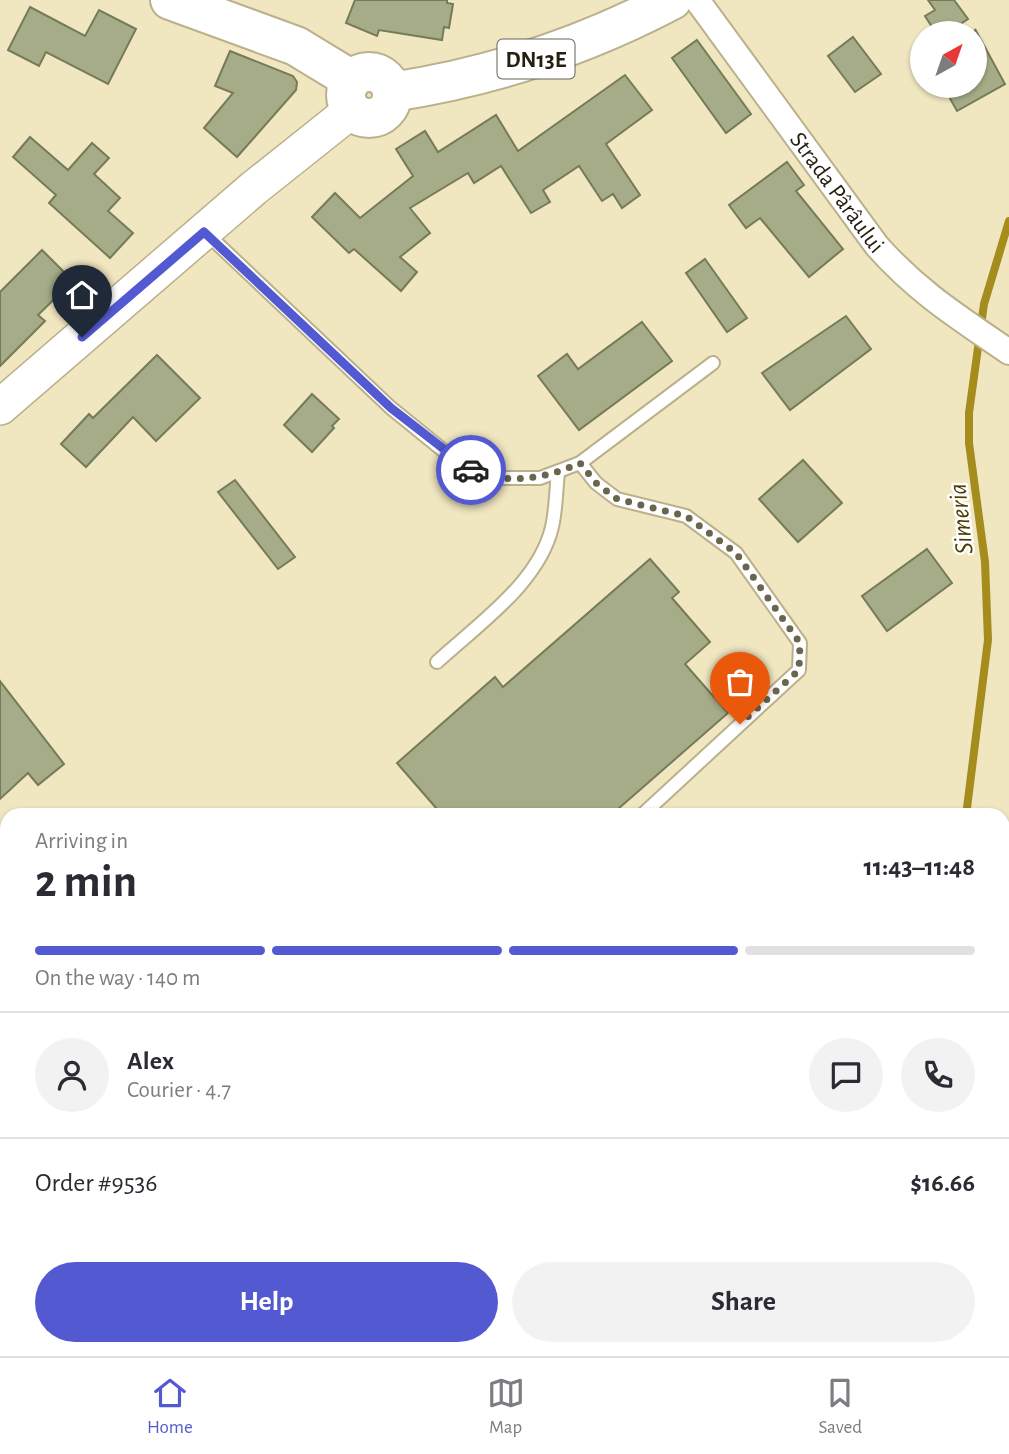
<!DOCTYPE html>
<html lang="en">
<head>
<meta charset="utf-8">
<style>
	:root { --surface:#fff; --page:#f2f2f3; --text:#2b2b33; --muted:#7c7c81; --line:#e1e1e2; --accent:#535ad1 }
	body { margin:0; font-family:"Alegreya Sans",sans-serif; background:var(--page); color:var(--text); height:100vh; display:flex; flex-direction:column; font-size:26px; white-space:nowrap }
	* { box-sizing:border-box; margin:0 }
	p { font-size:23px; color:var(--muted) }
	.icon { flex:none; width:38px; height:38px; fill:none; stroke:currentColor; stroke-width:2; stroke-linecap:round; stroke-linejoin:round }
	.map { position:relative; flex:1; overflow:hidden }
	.side { position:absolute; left:0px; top:808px; width:1010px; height:548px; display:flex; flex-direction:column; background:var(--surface); border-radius:21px 21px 0 0; box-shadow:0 2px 5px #0004 }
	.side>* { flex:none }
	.needle { width:46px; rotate:40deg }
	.tools { position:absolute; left:910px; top:21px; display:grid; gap:14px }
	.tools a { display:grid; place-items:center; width:77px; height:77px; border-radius:50%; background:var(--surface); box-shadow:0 2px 5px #0004; font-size:35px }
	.pin { position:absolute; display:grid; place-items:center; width:60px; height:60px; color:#fff; margin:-72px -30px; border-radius:50% 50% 50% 0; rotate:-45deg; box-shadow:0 0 7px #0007 }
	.pin .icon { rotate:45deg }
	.courier { position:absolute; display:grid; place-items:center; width:70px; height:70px; margin:-35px; border:5px solid #535ad1; border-radius:50%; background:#fff; color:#222; box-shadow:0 2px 9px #0007 }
	.head em { font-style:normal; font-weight:700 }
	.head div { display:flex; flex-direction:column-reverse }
	.head { display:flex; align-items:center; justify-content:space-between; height:119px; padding:0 35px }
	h1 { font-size:46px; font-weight:700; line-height:52px }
	.bar { display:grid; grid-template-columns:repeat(4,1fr); gap:10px 7px; align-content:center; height:84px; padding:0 35px }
	.bar i { height:9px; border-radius:5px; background:var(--line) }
	.bar .selected { background:var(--accent) }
	.bar p { grid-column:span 4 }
	.line { display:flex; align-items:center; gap:18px; padding:0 35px; border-top:2px solid var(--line) }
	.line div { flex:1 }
	.round { display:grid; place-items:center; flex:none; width:74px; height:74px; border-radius:37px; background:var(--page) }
	.button { display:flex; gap:14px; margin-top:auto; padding:14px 35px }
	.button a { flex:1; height:80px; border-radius:42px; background:var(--accent); color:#fff; font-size:28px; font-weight:700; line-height:80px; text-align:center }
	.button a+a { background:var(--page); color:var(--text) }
	.dock { display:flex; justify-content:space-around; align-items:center; height:98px; border-top:2px solid var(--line); background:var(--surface); font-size:19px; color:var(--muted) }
	.dock a { display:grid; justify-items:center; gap:4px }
	.dock .selected { color:var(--accent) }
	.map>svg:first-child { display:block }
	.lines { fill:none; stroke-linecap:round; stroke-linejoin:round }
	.stream { stroke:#a48c1d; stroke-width:8 }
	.building { fill:#a5ac87; stroke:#757b58; stroke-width:2 }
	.service-casing { stroke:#bab18c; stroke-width:16 }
	.minor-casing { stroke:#bab18c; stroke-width:28 }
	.secondary-casing { stroke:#bab18c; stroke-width:38 }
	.primary-casing { stroke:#bab18c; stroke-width:42 }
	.service { stroke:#fff; stroke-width:12 }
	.minor { stroke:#fff; stroke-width:24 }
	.secondary { stroke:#fff; stroke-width:35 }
	.primary { stroke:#fff; stroke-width:38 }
	.done { stroke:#6b654e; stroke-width:7; stroke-dasharray:0 12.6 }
	.route { stroke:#535ad1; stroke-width:9 }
	.labels { text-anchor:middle; stroke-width:5; stroke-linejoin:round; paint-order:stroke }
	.shield { fill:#fff; stroke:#656258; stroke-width:2 }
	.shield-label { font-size:23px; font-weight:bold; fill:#231f11 }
	.street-label { font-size:24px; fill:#231f11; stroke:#fff }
	.water-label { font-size:26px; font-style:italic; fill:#4a3e00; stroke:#fff }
</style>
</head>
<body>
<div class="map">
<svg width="1009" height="1356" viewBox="0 0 1009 1356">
	<rect width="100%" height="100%" fill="#f0e6c0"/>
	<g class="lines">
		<g class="stream">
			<path d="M966,816L988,640L985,562L969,443V413L984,304L1009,221"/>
			<path d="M898,1356V1349"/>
		</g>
	</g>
	<g class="building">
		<path d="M355,0H447V3L453,4L449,28L444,27L442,40L379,30L377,36L346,23Z"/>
		<path d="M928,0H954L968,19L947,33H936L925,16L935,10Z"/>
		<path d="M30,7L85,36L99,10L136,29L108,84L46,52L39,66L8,50Z"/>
		<path d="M975,29L1005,84L957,111L943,86H975Z"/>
		<path d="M853,37L881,74L855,92L828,56Z"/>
		<path d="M697,40L751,114L726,133L672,58Z"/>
		<path d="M230,51L293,76L297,82L296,90L237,157L204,128L233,93L215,86Z"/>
		<path d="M625,75L652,110L606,144L640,195L622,208L613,194L602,201L579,166L543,190L550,202L531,213L501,166L474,183L468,173L410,208L430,233L400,257L417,272L401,291L354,249L349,253L312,217L335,193L360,218L413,176L396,149L425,131L438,152L496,115L518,151Z"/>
		<path d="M30,137L68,170L92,143L109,158L94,174L120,198L108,211L133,233L110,258L49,203L56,195L13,157Z"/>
		<path d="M787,162L804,185L796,191L843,249L809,277L760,218L746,228L729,205Z"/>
		<path d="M42,250L73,281L38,315L45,321L0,366V292Z"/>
		<path d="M705,259L747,318L727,332L686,273Z"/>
		<path d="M846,316L871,349L790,410L762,373Z"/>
		<path d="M642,322L672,361L579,430L538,376L567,354L578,369Z"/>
		<path d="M157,355L200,398L156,441L133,417L86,467L61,444L89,414L93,418Z"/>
		<path d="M312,394L339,419L332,426L334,428L312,452L284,425Z"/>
		<path d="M803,460L842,503L798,542L759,499Z"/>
		<path d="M235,480L295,557L278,569L218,492Z"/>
		<path d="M927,549L952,583L887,631L862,596Z"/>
		<path d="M650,559L679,592L672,598L710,642L685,664L728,713L610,816H443L397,763L495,677L503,687Z"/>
		<path d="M0,681L64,764L38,785L28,773L0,799Z"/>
	</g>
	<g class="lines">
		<g class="service-casing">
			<g id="service">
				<path d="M206,233L391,408L465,468L490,478H540L580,463L713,363"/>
				<path d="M580,463L596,483L617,499L686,516L736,553L800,643L799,670L641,816"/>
				<path d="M437,662C477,625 539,583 552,527C556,510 556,490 558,473"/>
				<path d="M0,862L7,870"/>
				<path d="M363,1356L364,1349"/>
			</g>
		</g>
		<g class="minor-casing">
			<g id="minor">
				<path id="s1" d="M697,0L877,246C919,293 958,317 1009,352"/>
			</g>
		</g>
		<g class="secondary-casing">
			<path id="secondary" d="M0,407L254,188L352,110"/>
		</g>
		<g class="primary-casing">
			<g id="primary">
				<path d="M170,0L296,46L352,80"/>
				<circle cx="369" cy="95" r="23"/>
				<path d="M392,92C491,77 583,47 672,0"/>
			</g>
		</g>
		<use href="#service" class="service"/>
		<use href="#minor" class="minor"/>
		<use href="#secondary" class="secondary"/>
		<use href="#primary" class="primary"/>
	</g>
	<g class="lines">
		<path class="done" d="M471,470C508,485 544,479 580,463L596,483L617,499L686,516L736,553L800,643L799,670L740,724"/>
		<path class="route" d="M82,337L204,232L391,408L471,470"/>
	</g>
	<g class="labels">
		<rect class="shield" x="497.5" y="39.5" width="77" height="39" rx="5"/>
		<g class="shield-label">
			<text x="536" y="67">DN13E</text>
		</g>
		<g class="street-label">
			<text dy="8" stroke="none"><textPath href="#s1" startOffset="238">Strada Pârâului</textPath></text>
		</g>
		<g class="water-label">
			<text transform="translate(960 519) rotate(-96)" y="9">Simeria</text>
		</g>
	</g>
</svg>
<div class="tools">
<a><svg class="needle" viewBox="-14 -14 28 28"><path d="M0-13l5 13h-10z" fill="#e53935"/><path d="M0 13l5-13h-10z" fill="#7c7c81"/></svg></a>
</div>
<div class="pin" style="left:740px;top:724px;background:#ea580c"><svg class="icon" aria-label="bag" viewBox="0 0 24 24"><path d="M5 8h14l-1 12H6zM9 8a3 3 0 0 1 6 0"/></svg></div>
<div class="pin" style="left:82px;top:337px;background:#1f2937"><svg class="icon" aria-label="home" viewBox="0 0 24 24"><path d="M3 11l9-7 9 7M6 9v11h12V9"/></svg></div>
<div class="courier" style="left:471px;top:470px"><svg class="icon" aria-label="car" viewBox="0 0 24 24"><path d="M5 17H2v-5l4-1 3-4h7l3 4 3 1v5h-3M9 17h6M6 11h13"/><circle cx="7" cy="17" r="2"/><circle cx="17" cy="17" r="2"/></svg></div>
<section class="side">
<div class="head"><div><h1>2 min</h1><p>Arriving in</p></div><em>11:43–11:48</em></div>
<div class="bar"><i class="selected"></i><i class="selected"></i><i class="selected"></i><i></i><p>On the way · 140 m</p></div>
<div class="line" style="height:126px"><a class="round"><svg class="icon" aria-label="person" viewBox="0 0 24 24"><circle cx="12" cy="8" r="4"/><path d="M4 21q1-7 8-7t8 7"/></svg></a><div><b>Alex</b><p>Courier · 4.7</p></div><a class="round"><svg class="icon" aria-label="chat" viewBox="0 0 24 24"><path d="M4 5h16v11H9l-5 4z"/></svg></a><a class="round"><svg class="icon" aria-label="phone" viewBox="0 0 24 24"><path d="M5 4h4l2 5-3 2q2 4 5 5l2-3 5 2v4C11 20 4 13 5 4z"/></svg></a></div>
<div class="line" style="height:91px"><div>Order #9536</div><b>$16.66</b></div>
<div class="button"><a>Help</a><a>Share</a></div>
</section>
</div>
<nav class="dock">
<a class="selected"><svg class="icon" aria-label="home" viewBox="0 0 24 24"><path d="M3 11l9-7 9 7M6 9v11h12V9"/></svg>Home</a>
<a><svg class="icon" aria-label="map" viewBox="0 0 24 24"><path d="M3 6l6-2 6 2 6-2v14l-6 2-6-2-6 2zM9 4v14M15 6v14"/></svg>Map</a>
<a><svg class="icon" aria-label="saved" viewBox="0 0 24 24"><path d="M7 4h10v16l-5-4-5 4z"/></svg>Saved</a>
</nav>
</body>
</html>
